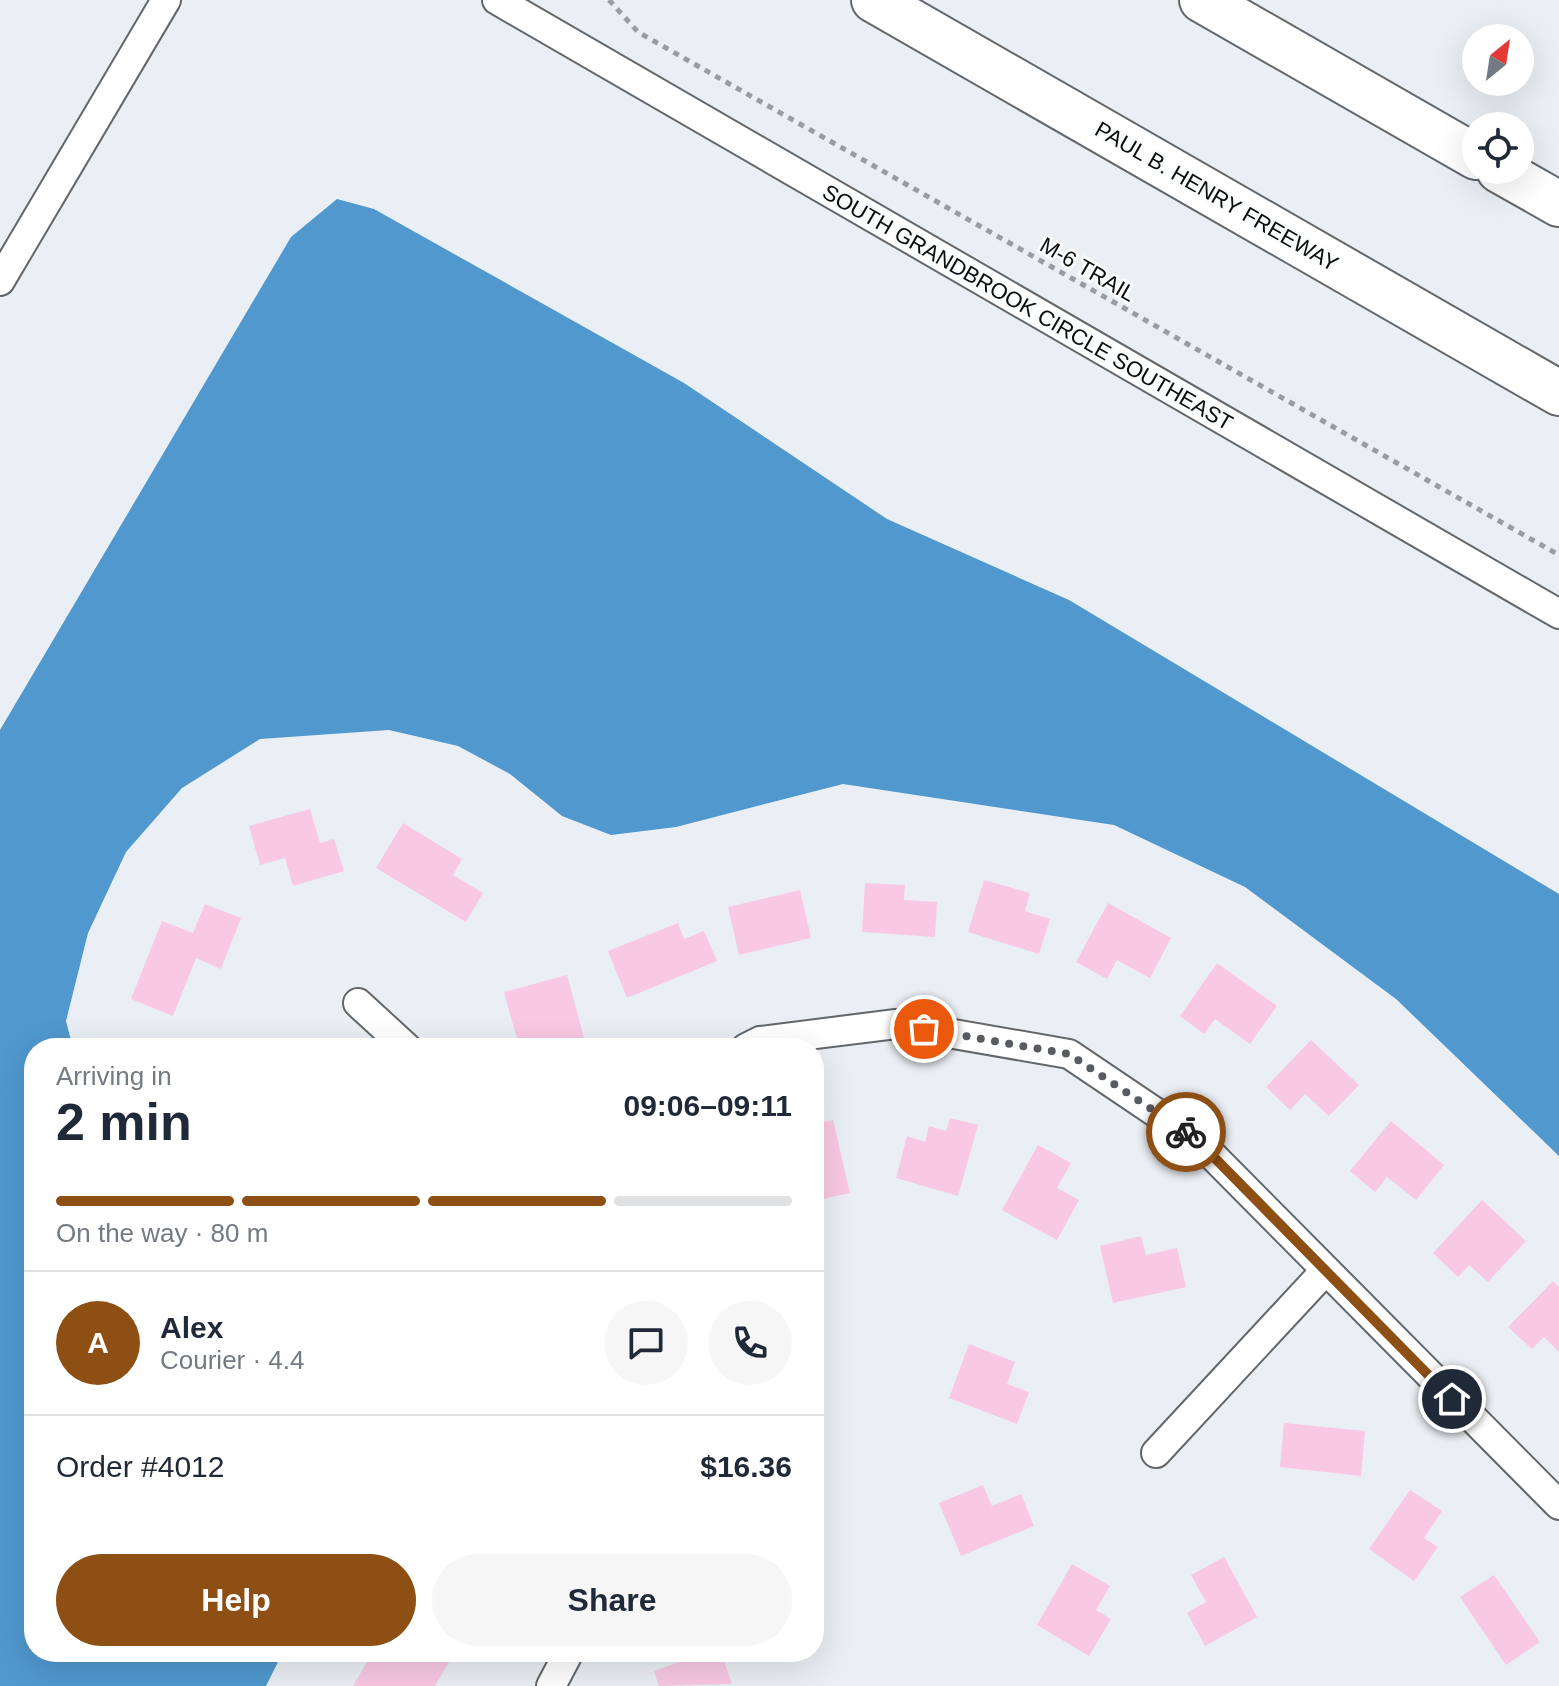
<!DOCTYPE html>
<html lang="en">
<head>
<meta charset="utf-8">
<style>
	:root { --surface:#fff; --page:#f6f6f7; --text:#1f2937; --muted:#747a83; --line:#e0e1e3; --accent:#8e4f14 }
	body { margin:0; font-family:Helvetica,sans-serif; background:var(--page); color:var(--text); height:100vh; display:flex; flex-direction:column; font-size:30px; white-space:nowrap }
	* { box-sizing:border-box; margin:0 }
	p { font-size:26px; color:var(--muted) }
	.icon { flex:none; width:44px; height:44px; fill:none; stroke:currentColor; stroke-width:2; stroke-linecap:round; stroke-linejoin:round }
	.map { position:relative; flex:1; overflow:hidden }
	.sheet { position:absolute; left:24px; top:1038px; width:800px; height:624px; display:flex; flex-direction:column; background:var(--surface); border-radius:32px; box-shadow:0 8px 32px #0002 }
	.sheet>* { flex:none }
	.needle { width:52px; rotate:30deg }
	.buttons { position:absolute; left:1462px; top:24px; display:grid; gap:16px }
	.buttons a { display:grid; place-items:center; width:72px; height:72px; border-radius:50%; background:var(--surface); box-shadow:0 8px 32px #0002; font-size:40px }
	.pin { position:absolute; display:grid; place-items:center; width:68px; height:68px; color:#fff; margin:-34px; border:4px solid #fff; border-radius:50%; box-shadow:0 2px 8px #0007 }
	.courier { position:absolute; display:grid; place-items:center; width:80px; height:80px; margin:-40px; border:6px solid #8e4f14; border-radius:50%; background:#fff; color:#222; box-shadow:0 2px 10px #0007 }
	.overview em { font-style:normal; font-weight:800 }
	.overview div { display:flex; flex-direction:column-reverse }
	.overview { display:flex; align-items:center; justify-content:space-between; height:136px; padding:0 32px }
	h1 { font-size:52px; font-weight:800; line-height:60px }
	.bar { display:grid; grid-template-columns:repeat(4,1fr); gap:12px 8px; align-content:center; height:96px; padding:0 32px }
	.bar i { height:10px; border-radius:6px; background:var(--line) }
	.bar .active { background:var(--accent) }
	.bar p { grid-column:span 4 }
	.line { display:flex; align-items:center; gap:20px; padding:0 32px; border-top:2px solid var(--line) }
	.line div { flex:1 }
	.round { display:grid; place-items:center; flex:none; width:84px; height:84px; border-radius:42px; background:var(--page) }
	.button { display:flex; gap:16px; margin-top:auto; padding:16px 32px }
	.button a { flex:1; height:92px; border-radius:48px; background:var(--accent); color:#fff; font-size:32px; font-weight:800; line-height:92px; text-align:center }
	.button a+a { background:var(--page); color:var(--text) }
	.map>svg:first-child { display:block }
	.water { fill:#5098ce }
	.building { fill:#f9c8e4 }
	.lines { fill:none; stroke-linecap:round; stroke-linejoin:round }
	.street-casing { stroke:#62676b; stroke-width:32 }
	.highway-casing { stroke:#62676b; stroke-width:48 }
	.path { stroke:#999da1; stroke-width:5; stroke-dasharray:6 6; stroke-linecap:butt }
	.street { stroke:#fff; stroke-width:28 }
	.highway { stroke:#fff; stroke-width:44 }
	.done { stroke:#585b5f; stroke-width:8; stroke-dasharray:0 14.4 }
	.route { stroke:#8e4f14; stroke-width:10 }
	.labels { text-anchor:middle; stroke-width:6; stroke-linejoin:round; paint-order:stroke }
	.street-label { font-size:22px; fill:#0a0c0e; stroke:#fafcfe }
</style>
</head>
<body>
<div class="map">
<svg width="1559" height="1686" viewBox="0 0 1559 1686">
	<rect width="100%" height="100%" fill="#eaeff5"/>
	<path class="water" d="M337,199L374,209L684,383L887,519L1069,600L1559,894V1156L1396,999L1245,887L1114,825L843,784L676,827L611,835L562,816L510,774L458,746L389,730L260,739L182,788L126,852L88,933L66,1021L73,1048H34V1652H283L266,1686H0V730L291,237Z"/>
	<g class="building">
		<path d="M310,809L320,843L334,839L344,871L293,886L285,858L260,865L249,826Z"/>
		<path d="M403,823L462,859L453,875L483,893L466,922L376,868Z"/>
		<path d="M984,880L1030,893L1025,911L1050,919L1039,954L968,932Z"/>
		<path d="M865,883L905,885L904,900L937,902L935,937L862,932Z"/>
		<path d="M800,890L811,938L739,955L728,907Z"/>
		<path d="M1108,903L1171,938L1150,978L1117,960L1107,979L1076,962Z"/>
		<path d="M205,904L241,918L221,969L196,958L173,1016L131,999L162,921L193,933Z"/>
		<path d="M678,923L684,939L704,931L717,961L627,998L608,951Z"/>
		<path d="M1217,963L1277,1006L1250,1044L1215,1019L1204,1034L1180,1016Z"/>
		<path d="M567,975L585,1041L559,1048H547L545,1039L519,1046L504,992Z"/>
		<path d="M1311,1040L1359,1085L1329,1116L1305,1094L1290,1110L1266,1087Z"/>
		<path d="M950,1118L978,1125L958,1196L896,1178L907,1136L925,1142L929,1126L946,1131Z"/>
		<path d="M833,1120L850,1193L814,1201V1124Z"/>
		<path d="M1391,1121L1444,1165L1416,1200L1387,1177L1375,1192L1350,1171Z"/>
		<path d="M1038,1145L1071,1163L1057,1188L1079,1200L1057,1240L1002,1210Z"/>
		<path d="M1482,1200L1526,1241L1488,1282L1469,1265L1458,1277L1433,1253Z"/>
		<path d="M1141,1236L1146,1255L1177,1248L1186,1287L1113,1303L1100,1246Z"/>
		<path d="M1553,1281L1559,1287V1352L1544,1337L1532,1349L1508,1327Z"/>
		<path d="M969,1344L1015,1362L1007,1384L1029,1392L1017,1424L949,1398Z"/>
		<path d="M1284,1423L1365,1431L1361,1476L1280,1467Z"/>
		<path d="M983,1485L992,1506L1021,1494L1034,1526L961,1556L939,1503Z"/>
		<path d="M1410,1490L1442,1511L1424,1538L1438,1547L1414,1581L1369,1549Z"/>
		<path d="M1224,1557L1257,1617L1205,1646L1187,1613L1206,1602L1191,1575Z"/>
		<path d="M1072,1564L1110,1586L1096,1610L1111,1619L1089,1656L1037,1625Z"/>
		<path d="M1494,1575L1540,1642L1506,1665L1460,1597Z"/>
		<path d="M373,1652H443L452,1657L435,1686H353Z"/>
		<path d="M679,1652H721L732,1684L659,1686L654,1671L682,1661Z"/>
	</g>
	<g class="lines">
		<g class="street-casing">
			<g id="street">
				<path d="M497,0L1559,614"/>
				<path d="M0,281L166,0"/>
				<path d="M358,1003L407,1048"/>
				<path d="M746,1048L760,1041L896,1024L1069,1054L1198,1141L1559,1505"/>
				<path d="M1156,1453L1325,1271"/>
				<path d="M551,1686L569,1652"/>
			</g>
		</g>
		<g class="highway-casing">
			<g id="highway">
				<path d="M874,0L1559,393"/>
				<path d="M1202,0L1476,157"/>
				<path d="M1499,170L1559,204"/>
			</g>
		</g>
		<path class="path" d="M609,0L638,32L1559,555"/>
		<use href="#street" class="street"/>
		<use href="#highway" class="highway"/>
	</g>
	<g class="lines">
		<path class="done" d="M924,1029L1069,1054L1186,1132"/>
		<path class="route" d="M1186,1132L1198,1141L1452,1399"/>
	</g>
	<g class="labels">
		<g class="street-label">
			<text transform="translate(1217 196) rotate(30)" y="8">PAUL B. HENRY FREEWAY</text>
			<text transform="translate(1088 269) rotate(30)" y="8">M-6 TRAIL</text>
			<text transform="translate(1028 307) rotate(30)" y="8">SOUTH GRANDBROOK CIRCLE SOUTHEAST</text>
		</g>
	</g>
</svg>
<div class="buttons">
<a><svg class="needle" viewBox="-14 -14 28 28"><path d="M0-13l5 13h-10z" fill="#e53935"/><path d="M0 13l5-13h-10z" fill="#747a83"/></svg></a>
<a><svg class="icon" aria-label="locate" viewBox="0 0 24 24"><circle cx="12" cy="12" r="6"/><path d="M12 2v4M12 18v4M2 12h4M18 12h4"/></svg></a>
</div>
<div class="pin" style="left:924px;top:1029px;background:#ea580c"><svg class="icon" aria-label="bag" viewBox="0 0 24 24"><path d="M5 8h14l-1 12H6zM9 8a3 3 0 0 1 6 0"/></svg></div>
<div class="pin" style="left:1452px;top:1399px;background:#1f2937"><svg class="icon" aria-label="home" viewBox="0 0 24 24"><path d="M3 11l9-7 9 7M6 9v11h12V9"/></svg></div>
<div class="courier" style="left:1186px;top:1132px"><svg class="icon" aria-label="bike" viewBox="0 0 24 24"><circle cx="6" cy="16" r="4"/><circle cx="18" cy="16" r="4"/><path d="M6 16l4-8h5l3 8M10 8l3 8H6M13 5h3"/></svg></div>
<section class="sheet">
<div class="overview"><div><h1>2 min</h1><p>Arriving in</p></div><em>09:06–09:11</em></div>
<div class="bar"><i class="active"></i><i class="active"></i><i class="active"></i><i></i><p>On the way · 80 m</p></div>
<div class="line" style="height:144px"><b class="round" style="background:var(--accent);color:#fff">A</b><div><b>Alex</b><p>Courier · 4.4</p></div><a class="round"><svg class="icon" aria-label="chat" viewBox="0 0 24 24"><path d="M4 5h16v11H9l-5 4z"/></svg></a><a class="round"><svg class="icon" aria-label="phone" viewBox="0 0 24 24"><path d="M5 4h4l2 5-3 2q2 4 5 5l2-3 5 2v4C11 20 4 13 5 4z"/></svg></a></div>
<div class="line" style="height:104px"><div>Order #4012</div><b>$16.36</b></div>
<div class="button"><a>Help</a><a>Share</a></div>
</section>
</div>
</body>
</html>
